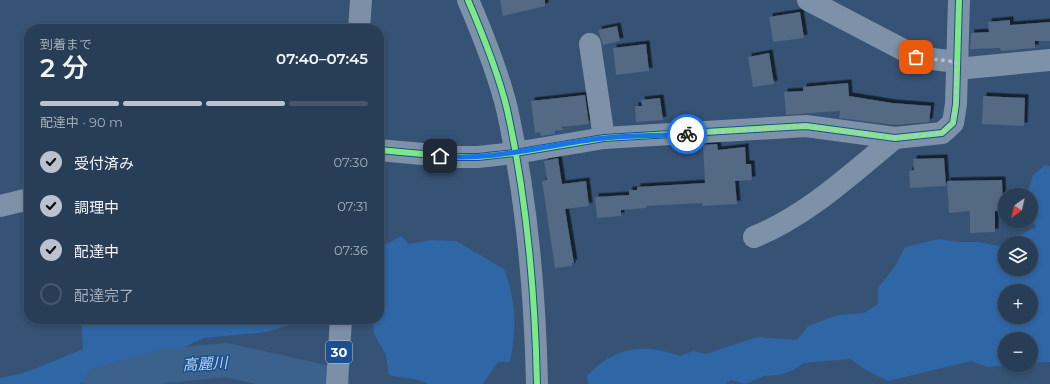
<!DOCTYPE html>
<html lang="ja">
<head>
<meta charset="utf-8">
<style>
	:root { --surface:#283e57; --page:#344961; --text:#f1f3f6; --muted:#a5aeba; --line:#44576d; --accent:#b9c2ce }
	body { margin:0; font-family:Montserrat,"Noto Sans JP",sans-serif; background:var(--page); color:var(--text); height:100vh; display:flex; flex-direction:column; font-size:15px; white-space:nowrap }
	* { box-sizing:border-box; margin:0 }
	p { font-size:13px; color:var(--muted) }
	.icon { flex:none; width:22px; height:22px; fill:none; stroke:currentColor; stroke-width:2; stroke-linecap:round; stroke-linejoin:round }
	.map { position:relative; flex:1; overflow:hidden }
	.side { position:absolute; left:24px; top:24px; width:360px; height:300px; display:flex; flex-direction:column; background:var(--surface); border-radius:16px; box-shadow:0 2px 6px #0003,0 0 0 1px var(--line) }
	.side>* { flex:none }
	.needle { width:26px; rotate:214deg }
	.fabs { position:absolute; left:998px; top:188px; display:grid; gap:8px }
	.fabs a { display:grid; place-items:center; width:40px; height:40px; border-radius:50%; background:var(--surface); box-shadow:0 2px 6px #0003,0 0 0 1px var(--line); font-size:20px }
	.pin { position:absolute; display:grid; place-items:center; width:34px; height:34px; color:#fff; margin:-17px; border-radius:8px; box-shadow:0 2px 6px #0006 }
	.courier { position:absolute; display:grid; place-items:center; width:40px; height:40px; margin:-20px; border:3px solid #1a73e8; border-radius:50%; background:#fff; color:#222; box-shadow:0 1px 5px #0007 }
	.headline em { font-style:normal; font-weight:600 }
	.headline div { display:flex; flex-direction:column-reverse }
	.headline { display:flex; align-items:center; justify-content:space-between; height:68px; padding:0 16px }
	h1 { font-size:26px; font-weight:600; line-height:30px }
	.bar { display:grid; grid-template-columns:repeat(4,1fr); gap:6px 4px; align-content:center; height:48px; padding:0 16px }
	.bar i { height:5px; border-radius:3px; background:var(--line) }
	.bar .current { background:var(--accent) }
	.bar p { grid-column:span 4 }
	ol { padding:0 16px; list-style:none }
	li { display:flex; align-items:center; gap:12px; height:44px }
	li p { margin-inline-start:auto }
	li .icon { padding:4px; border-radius:50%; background:var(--accent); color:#111; stroke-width:4 }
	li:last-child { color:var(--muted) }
	li i { width:22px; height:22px; border:2px solid var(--line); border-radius:50% }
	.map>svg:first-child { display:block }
	.green { fill:#2f66a5; fill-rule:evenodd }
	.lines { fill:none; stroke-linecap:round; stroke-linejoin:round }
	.river { stroke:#3b618d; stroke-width:34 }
	.building { fill:#526984; filter:url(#shadow) }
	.minor { stroke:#7d92a8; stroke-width:22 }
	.major { stroke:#7d8ea7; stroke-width:22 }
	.cycleway-casing { stroke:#1b4f8f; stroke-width:8 }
	.cycleway { stroke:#7ce984; stroke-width:6 }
	.done { stroke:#b9c2ce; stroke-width:4; stroke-dasharray:0 7.2 }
	.route { stroke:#1a73e8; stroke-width:5 }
	.labels { text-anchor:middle; stroke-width:3; stroke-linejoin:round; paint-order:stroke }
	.shield { fill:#1b4f8f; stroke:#bbcadd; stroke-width:1 }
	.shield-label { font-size:13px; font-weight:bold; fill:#fff }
	.water-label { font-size:15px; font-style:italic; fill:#b5d3f5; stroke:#1b4f8f }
</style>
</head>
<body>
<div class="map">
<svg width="1050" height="384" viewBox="0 0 1050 384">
	<defs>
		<filter id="shadow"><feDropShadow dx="3.5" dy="-3.5" stdDeviation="0" flood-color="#0009"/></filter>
	</defs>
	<rect width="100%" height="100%" fill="#365274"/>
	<g class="green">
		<path d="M1045,165L1050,166V362L1031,363V339H1005V365H1010L987,367L971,361L888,381L866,370L850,359L804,363L792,371L778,375L764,376L746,384L731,380L726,384H588L587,376C614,346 644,343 680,356L693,351L706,354L757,337L797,340L808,326L838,315L864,313L878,304V288L895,266L905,247L938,239L959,242H978L999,246L1036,227L1031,218V195H1027L1033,175ZM1005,243H1031V269H1005ZM1005,291H1031V317H1005Z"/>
		<path d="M401,236L409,244L431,240L456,241L504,269C516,300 517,329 510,362H498L483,384H428C417,377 402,379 389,375L386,355L374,334L372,319H379V251L381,247Z"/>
		<path d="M81,319H308L267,332L204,338L176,351L117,367L80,384H0V378L27,372L83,349Z"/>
	</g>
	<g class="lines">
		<path class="river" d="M100,384L165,366L226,360L333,384"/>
	</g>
	<g class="building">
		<path d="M500,0H545V6L503,16Z"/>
		<path d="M800,12L804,38L773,42L769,17Z"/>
		<path d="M1010,20V25L1050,22V41H1035V48L1001,51L1000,48L970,49L971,33L989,32L988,22Z"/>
		<path d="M617,26L620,41L603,45L598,30Z"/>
		<path d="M646,44L649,71L616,75L613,48Z"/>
		<path d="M769,53L774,84L753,87L748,57Z"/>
		<path d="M848,83L849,96L892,103L931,106L929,122L895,125L839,118L840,111L786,115L784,92L803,91V87Z"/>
		<path d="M585,95L589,124L562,127L563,130L555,131V134L541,136L540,132L535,133L531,101Z"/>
		<path d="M983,96L1025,98L1024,126L982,124Z"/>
		<path d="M660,98L663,120L636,122L635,106H642L641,100Z"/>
		<path d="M717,144L718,150L745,147L746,164H751L752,180L735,181L737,204L702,206V203L646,206V208L621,210V216L597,218L595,197L629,195V190H637V187L705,183L703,145Z"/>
		<path d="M558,158L562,184L586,181L589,206L565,209L574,263H572V266L555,268L542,181L547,180L544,161Z"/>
		<path d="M944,158L946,186L910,188L909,171L914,170L913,159Z"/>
		<path d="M1002,180L1003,211H995V232L970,233V211L949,213L947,181Z"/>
	</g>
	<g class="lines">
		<g class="minor">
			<path d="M468,0C483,35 498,72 507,109C527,199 535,292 537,384"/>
			<path d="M808,0L917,57L956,62"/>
			<path d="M590,44L604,138"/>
			<path d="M957,69L1050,60"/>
			<path d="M379,150L455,157H478L515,153L604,138L806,126L895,138L942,133L953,123L956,104L959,0"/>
			<path d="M0,206L29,199"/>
			<path d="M754,237C808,215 851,174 895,138"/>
		</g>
		<g class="major">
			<path d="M359,29L361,0"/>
			<path d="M337,384L341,319"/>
		</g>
		<g class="cycleway-casing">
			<g id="cycleway">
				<path d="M468,0C483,35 498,72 507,109C527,199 535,292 537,384"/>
				<path d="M379,150L455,157H478L515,153L604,138L806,126L895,138L942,133L953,123L956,104L959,0"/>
			</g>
		</g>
		<use href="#cycleway" class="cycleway"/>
	</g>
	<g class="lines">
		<path class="done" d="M687,134L806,126L896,138L942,133L953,123L956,104V62L916,57"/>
		<path class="route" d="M440,156C496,161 549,144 604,138C631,135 659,136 687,134"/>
	</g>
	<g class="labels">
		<rect class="shield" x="326" y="341" width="26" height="22" rx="3"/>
		<g class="shield-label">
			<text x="339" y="357">30</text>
		</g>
		<g class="water-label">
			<text transform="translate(205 364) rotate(-3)" y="5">高麗川</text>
		</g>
	</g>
</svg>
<div class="fabs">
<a><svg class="needle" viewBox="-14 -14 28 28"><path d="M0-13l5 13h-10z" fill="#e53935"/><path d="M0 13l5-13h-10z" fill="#a5aeba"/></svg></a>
<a><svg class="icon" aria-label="layers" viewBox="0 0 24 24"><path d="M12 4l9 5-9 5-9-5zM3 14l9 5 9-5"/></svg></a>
<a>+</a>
<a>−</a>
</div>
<div class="pin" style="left:916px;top:57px;background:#ea580c"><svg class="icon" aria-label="bag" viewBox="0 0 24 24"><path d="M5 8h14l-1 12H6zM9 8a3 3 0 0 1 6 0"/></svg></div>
<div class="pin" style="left:440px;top:156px;background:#1f2937"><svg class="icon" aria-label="home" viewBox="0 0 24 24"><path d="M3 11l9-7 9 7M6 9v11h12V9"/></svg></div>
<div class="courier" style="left:687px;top:134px"><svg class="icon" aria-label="bike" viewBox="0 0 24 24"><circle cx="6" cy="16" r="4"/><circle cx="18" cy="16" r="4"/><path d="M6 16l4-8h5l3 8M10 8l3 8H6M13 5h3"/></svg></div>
<section class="side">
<div class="headline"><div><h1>2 分</h1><p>到着まで</p></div><em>07:40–07:45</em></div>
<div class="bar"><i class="current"></i><i class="current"></i><i class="current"></i><i></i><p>配達中 · 90 m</p></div>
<ol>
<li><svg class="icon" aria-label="check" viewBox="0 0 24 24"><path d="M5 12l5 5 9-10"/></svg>受付済み<p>07:30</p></li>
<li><svg class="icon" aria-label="check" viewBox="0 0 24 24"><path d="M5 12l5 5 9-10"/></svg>調理中<p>07:31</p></li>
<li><svg class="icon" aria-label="check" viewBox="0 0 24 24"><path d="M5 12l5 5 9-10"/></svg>配達中<p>07:36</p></li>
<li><i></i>配達完了</li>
</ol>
</section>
</div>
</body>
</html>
